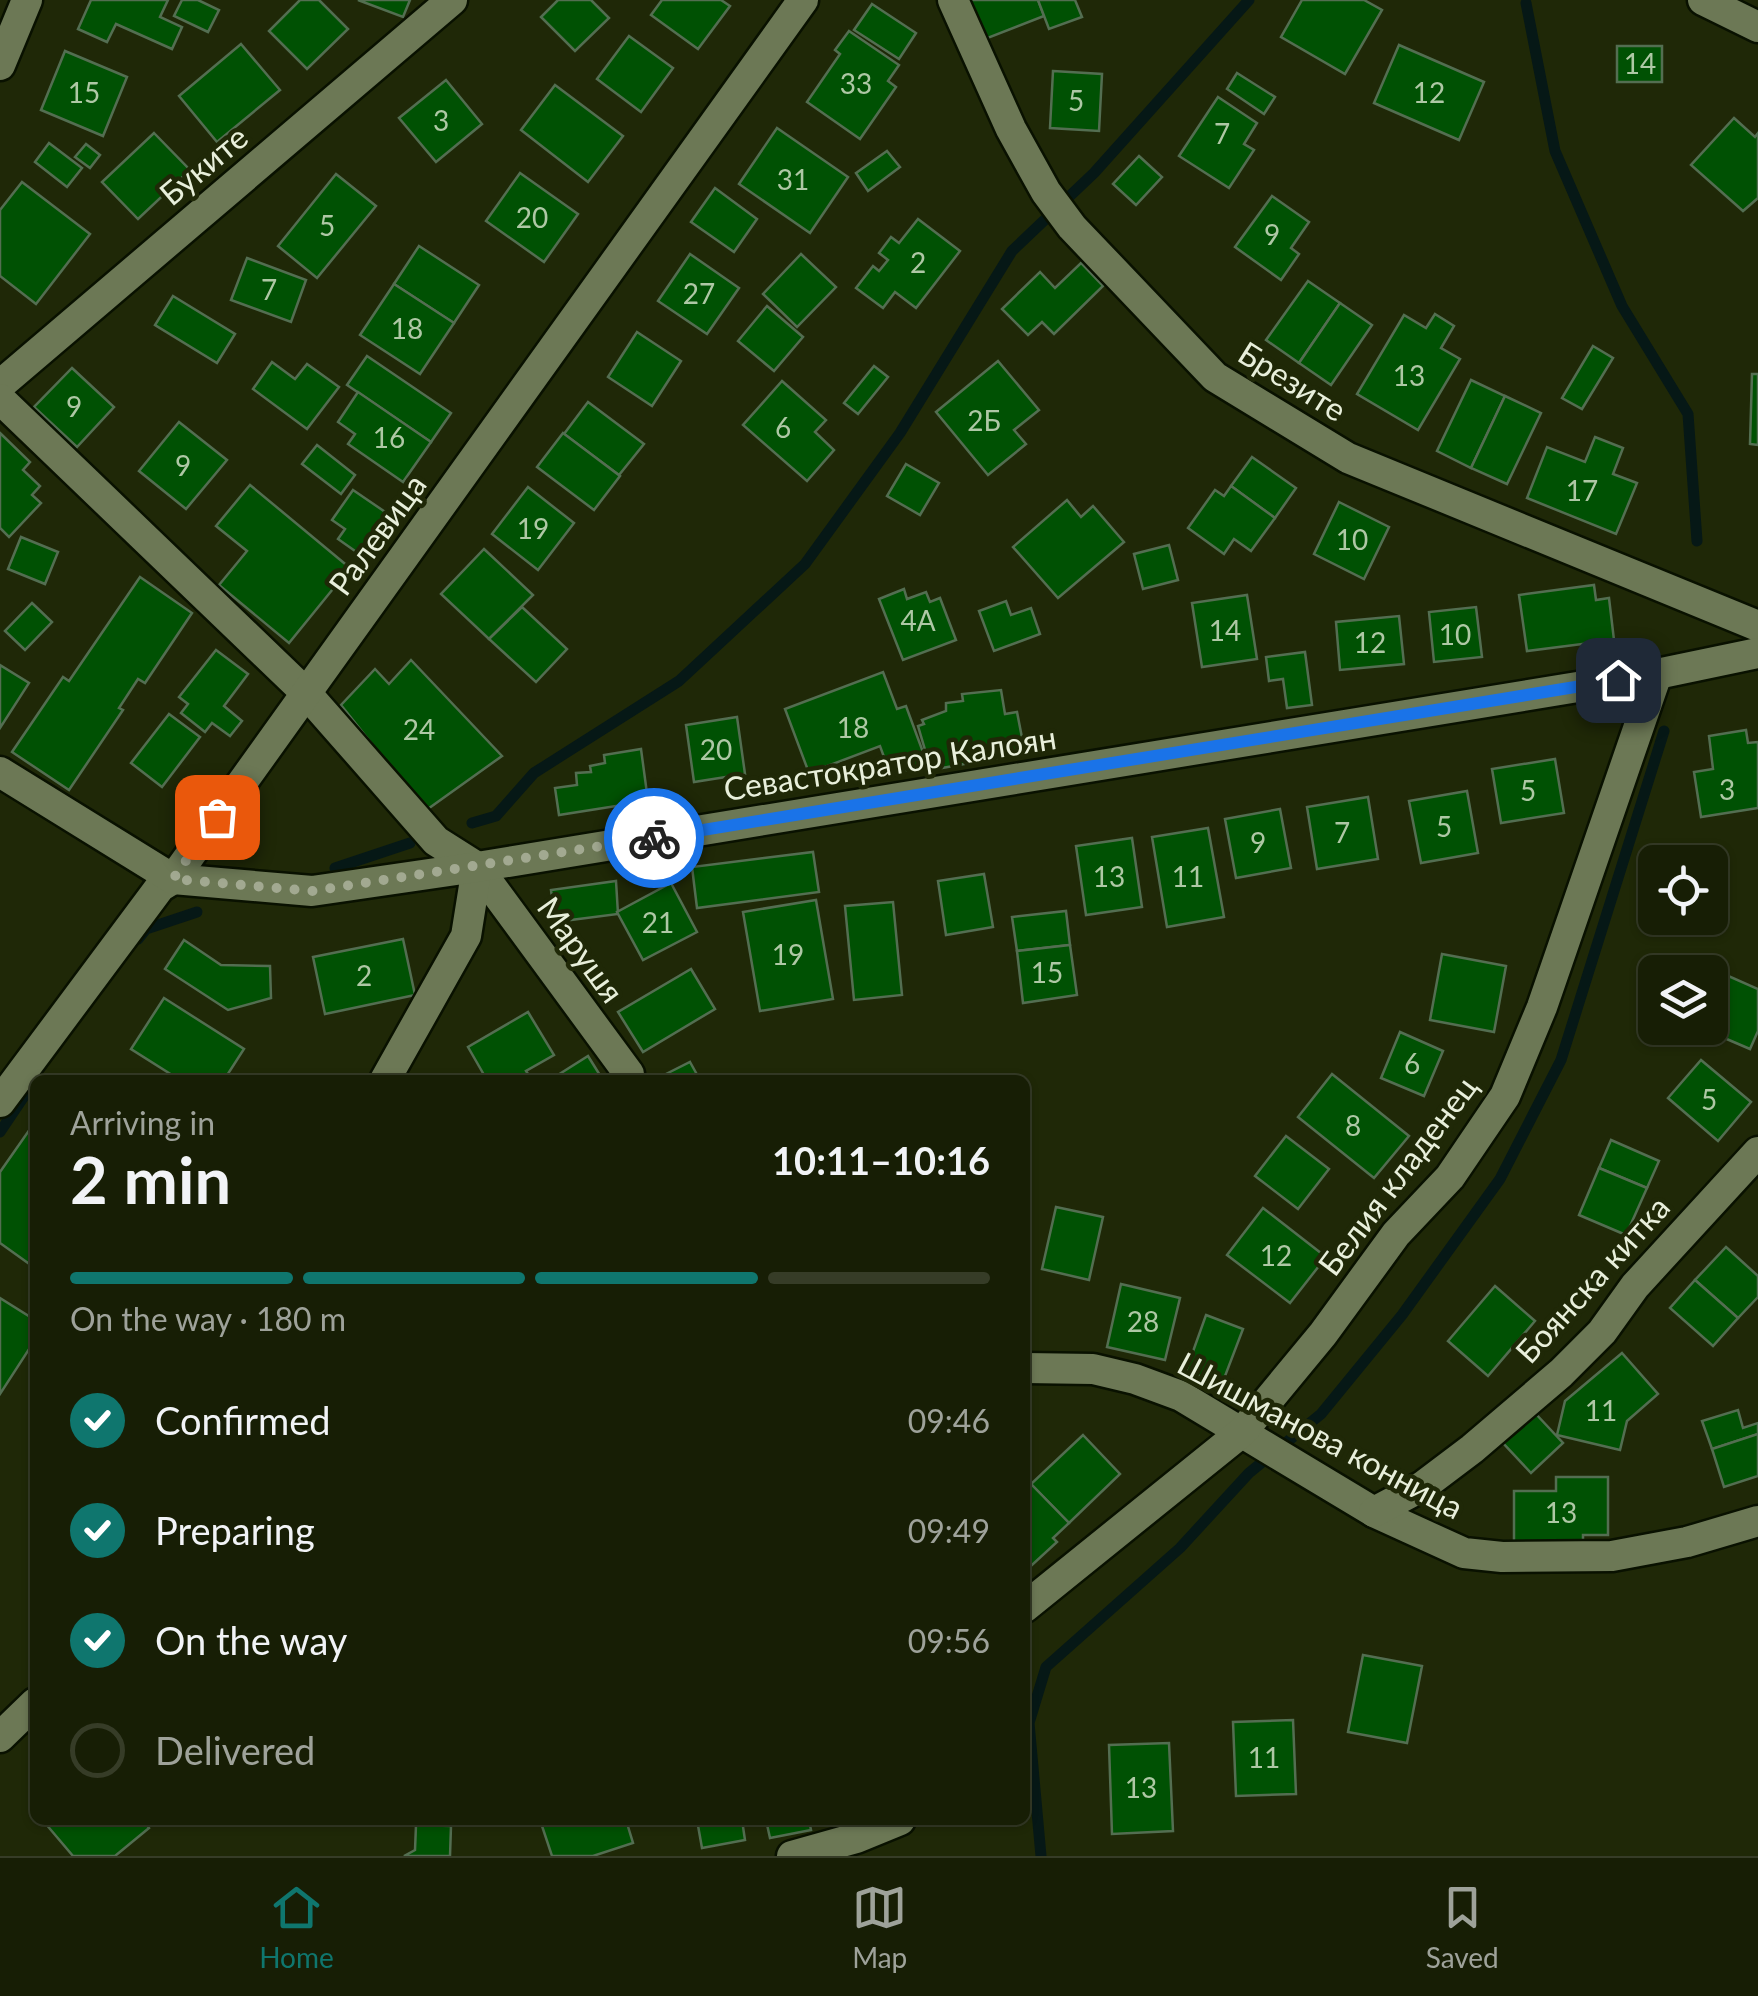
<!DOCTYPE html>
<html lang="en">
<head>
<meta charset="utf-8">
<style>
	:root { --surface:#171e05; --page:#242b13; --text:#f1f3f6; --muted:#9ea29a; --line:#363c27; --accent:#0f766e }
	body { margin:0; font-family:Lato,sans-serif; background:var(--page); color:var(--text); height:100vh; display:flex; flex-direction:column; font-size:38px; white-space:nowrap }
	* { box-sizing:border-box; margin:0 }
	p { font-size:32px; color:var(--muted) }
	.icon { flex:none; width:55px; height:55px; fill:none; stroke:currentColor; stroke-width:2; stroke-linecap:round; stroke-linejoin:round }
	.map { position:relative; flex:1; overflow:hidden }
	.sheet { position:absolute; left:30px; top:1075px; width:1000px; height:750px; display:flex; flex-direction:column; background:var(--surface); border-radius:15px; box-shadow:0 2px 8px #0004,0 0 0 2px var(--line) }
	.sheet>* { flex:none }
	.fabs { position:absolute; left:1638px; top:845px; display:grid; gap:20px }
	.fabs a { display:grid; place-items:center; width:90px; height:90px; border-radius:15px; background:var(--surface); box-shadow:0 2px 8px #0004,0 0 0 2px var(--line); font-size:50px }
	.pin { position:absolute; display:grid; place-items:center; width:85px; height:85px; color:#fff; margin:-42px; border-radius:20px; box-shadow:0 5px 15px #0006 }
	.courier { position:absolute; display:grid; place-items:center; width:100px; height:100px; margin:-50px; border:8px solid #1a73e8; border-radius:50%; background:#fff; color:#222; box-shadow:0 2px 12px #0007 }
	.head em { font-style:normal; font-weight:700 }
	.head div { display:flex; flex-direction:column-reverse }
	.head { display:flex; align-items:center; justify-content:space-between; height:170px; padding:0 40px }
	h1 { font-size:65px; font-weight:700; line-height:75px }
	.bar { display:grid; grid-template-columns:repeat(4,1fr); gap:15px 10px; align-content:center; height:120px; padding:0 40px }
	.bar i { height:12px; border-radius:8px; background:var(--line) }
	.bar .on { background:var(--accent) }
	.bar p { grid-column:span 4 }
	ol { padding:0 40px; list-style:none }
	li { display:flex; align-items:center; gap:30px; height:110px }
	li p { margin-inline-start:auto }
	li .icon { padding:10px; border-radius:50%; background:var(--accent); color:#fff; stroke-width:4 }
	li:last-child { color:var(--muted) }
	li i { width:55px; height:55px; border:5px solid var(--line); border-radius:50% }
	.tab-bar { display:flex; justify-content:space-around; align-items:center; height:140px; border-top:2px solid var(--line); background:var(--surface); font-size:28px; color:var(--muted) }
	.tab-bar a { display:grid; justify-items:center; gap:5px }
	.tab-bar .on { color:var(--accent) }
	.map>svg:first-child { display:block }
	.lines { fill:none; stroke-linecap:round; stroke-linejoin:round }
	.stream { stroke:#061816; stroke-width:11 }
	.building { fill:#005103; stroke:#536e51; stroke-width:2.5 }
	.minor-casing { stroke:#091100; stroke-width:35 }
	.secondary-casing { stroke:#091100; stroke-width:35 }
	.minor { stroke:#6c7855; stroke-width:30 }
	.secondary { stroke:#6c7855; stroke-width:30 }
	.done { stroke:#a2a991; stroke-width:10; stroke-dasharray:0 18 }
	.route { stroke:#1a73e8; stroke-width:12 }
	.labels { text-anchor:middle; stroke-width:9; stroke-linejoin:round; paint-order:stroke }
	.number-label { font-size:28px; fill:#aec8a5 }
	.street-label { font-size:32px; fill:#e8efdb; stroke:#1f2807 }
</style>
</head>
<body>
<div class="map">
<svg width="1758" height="1856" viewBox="0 0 1758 1856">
	<rect width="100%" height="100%" fill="#1f2807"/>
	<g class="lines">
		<g class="stream">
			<path d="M1526,3L1555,151L1622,306L1688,414L1697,541"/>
			<path d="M472,823L496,816L534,773L679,681L805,564L900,433L1012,251L1094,173L1249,0"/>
			<path d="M335,868L410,843"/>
			<path d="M138,939L146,929L197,912"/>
			<path d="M0,1132L35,1080"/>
			<path d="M1041,1856L1029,1723L1046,1667L1180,1548L1249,1473L1321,1414L1402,1315L1500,1179L1561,1060L1664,731"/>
		</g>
	</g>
	<g class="building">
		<path d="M91,0H168L160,17L182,27L172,49L116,24L107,42L78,29Z"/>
		<path d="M182,0H198L219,10L208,32L174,16Z"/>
		<path d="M300,0H319L348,29L307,69L269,31Z"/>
		<path d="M358,0H410L403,17Z"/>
		<path d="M558,0H591L609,18L575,51L541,17Z"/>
		<path d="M662,0H721L730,6L698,49L651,15Z"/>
		<path d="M964,0H1038L1044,16L980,41Z"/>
		<path d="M1038,0H1075L1082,17L1049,29Z"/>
		<path d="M1302,0H1364L1382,10L1345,74L1281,37Z"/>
		<path d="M872,4L916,33L899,59L854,30Z"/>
		<path d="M849,31L899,65L888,81L896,87L860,139L807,102L840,54L835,50Z"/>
		<path d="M629,36L673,68L641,112L597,79Z"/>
		<path d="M241,44L280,90L217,142L179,96Z"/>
		<path d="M1399,45L1484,82L1459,140L1374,103Z"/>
		<rect x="1617" y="46" width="45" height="36"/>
		<path d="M65,51L127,77L103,136L41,110Z"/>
		<path d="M1053,71L1102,74L1099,131L1050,128Z"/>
		<path d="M1237,73L1275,97L1264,114L1227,89Z"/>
		<path d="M446,80L482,124L436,162L399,118Z"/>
		<path d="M555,85L623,136L588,182L521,130Z"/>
		<path d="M1218,97L1257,123L1244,144L1254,150L1229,188L1179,156Z"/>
		<path d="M1734,118L1755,137L1758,133V198L1743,211L1691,165Z"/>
		<path d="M777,128L848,177L810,233L739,184Z"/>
		<path d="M154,133L190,170L138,219L102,182Z"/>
		<path d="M49,143L82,168L67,187L35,162Z"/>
		<path d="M86,144L100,155L90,168L75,157Z"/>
		<path d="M887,151L900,167L868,191L856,173Z"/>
		<path d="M1139,156L1162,177L1136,205L1113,184Z"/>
		<path d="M520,173L578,214L544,262L486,221Z"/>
		<path d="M336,174L376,206L317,278L278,246Z"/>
		<path d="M22,182L90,234L36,304L0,276V210Z"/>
		<path d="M715,188L757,219L734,252L691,222Z"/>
		<path d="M1272,196L1309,222L1291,248L1299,254L1281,280L1235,247Z"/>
		<path d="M918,219L960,251L916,308L895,292L883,308L856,288L873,266L879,271L888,260L879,253L891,237L899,243Z"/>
		<path d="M419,246L479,285L454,323L394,284Z"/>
		<path d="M690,254L739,288L707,334L658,301Z"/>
		<path d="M801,254L836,287L797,327L763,294Z"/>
		<path d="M247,258L306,280L291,322L231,300Z"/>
		<path d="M1081,263L1103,286L1054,334L1042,322L1028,335L1002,309L1040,272L1055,288Z"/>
		<path d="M1308,281L1340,303L1299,363L1266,340Z"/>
		<path d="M394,284L454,323L420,374L360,335Z"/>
		<path d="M173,296L235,334L217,363L155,325Z"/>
		<path d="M1340,303L1372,325L1331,385L1299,363Z"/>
		<path d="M767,306L803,337L774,371L738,341Z"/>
		<path d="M1435,314L1454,326L1441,348L1460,359L1418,430L1357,394L1404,315L1426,328Z"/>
		<path d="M637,332L681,361L652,406L608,377Z"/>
		<path d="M1593,346L1613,358L1582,409L1562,398Z"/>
		<path d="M367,356L451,413L431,442L347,385Z"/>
		<path d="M998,361L1039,410L1014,430L1026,444L988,475L936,412Z"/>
		<path d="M272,362L295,379L307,364L339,387L307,429L253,389Z"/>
		<path d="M874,366L888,377L858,414L844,403Z"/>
		<path d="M72,368L114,407L77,447L34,407Z"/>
		<path d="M1752,374H1758V445L1750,444Z"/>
		<path d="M1471,380L1505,396L1471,468L1437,451Z"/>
		<path d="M782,381L826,420L815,432L834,450L807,481L743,425Z"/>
		<path d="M358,392L431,442L403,482L348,444L355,434L338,422Z"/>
		<path d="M1505,396L1541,413L1507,484L1471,468Z"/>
		<path d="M588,402L644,444L619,475L564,434Z"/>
		<path d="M179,422L227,460L186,509L139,471Z"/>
		<path d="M0,433L30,462L23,470L40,486L32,495L41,503L9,537L0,528Z"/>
		<path d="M563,433L620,476L594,510L537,467Z"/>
		<path d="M1595,437L1623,448L1613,474L1637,483L1616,534L1527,498L1547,447L1585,462Z"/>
		<path d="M317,445L355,475L341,494L302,464Z"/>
		<path d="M1252,457L1296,488L1275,518L1231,486Z"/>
		<path d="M906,464L939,483L920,515L887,496Z"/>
		<path d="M250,485L350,568L289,643L219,585L247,551L216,526Z"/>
		<path d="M1231,486L1275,518L1251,551L1234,539L1224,554L1188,528L1215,490L1224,496Z"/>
		<path d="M528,487L574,523L538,570L492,534Z"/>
		<path d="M353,490L394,518L365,558L338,539L345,529L332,520Z"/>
		<path d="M1067,500L1081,517L1093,506L1124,542L1058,598L1013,547Z"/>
		<path d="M1339,502L1389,527L1364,579L1314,554Z"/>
		<path d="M21,537L58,552L45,584L8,569Z"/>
		<path d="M1169,545L1178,580L1143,589L1134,554Z"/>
		<path d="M484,549L533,595L489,639L441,594Z"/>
		<path d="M140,577L192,613L145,683L138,679L119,708L123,710L69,790L12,752L63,677L69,681Z"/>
		<path d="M1594,585L1596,600L1609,598L1614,640L1527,651L1519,595Z"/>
		<path d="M904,589L907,599L926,592L930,602L940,598L956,640L903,660L879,599Z"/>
		<path d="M1247,595L1257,659L1202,667L1192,603Z"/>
		<path d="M1006,601L1011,615L1031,608L1040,634L994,651L979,611Z"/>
		<path d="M32,603L52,622L25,650L5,631Z"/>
		<path d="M522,607L567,649L536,682L489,639Z"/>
		<path d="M1476,607L1482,657L1434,662L1429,612Z"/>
		<path d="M1399,616L1404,664L1340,670L1336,622Z"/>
		<path d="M216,650L248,674L224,706L242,721L230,736L212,723L205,732L181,713L188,704L179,697Z"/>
		<path d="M1305,652L1312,705L1287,708L1283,679L1269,681L1266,657Z"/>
		<path d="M411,660L502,756L425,811L341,705L375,669L389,684Z"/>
		<path d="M0,665L29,683L0,728Z"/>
		<path d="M883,672L897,709L906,706L927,763L891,776L880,746L809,773L785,709Z"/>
		<path d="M1001,690L1005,714L1017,712L1025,753L931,770L918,726L924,724L922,720L946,711V703L963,701L962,694Z"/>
		<path d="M169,714L200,737L162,787L131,763Z"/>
		<path d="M737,717L745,774L694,782L686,725Z"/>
		<path d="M1746,730L1748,743L1758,742V808L1701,817L1694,772L1713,769L1709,736Z"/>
		<path d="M641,749L648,801L559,815L555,788L577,785L576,773L591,772L590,766L605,763L604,755Z"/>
		<path d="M1555,759L1564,813L1501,823L1492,769Z"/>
		<path d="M1467,791L1478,853L1421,863L1409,801Z"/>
		<path d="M1368,797L1378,859L1317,869L1307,807Z"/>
		<path d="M1280,809L1291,868L1236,878L1225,819Z"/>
		<path d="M1208,828L1224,917L1167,927L1152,837Z"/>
		<path d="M1132,838L1142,907L1086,915L1076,846Z"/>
		<path d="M813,852L819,892L697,908L692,867Z"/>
		<path d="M984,874L993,927L946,935L938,881Z"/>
		<path d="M616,881L618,914L555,922L551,890Z"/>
		<path d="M671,883L697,932L643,960L617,912Z"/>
		<path d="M816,900L833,999L760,1011L743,912Z"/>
		<path d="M893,902L902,995L854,1000L845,906Z"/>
		<path d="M1066,911L1070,945L1017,951L1012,917Z"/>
		<path d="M403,939L415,995L325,1014L313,957Z"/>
		<path d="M184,940L221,965L270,966L271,998L228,1010L165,969Z"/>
		<path d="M1070,945L1077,995L1023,1003L1017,951Z"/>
		<path d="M1442,954L1506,966L1494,1032L1430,1020Z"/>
		<path d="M1708,967L1758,989V1031L1750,1049L1701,1028H1710V972H1705Z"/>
		<path d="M691,969L715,1009L643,1052L618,1012Z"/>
		<path d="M164,998L244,1049L224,1080H180L131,1049Z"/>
		<path d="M528,1012L554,1055L526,1071L532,1080H487L468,1047Z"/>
		<path d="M1400,1032L1443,1051L1424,1096L1381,1078Z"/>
		<path d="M588,1056L603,1080H550Z"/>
		<path d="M1701,1060L1751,1102L1718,1141L1668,1098Z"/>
		<path d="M690,1062L700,1080H666L664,1075Z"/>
		<path d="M1332,1074L1409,1136L1374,1178L1298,1117Z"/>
		<path d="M30,1129L35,1133V1268L0,1243V1172Z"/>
		<path d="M1286,1136L1329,1169L1298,1209L1255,1176Z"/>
		<path d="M1611,1140L1659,1161L1647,1188L1599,1168Z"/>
		<path d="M1599,1168L1647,1188L1626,1235L1579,1215Z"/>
		<path d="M1056,1207L1103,1217L1089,1280L1042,1269Z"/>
		<path d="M1263,1208L1326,1257L1290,1303L1227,1255Z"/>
		<path d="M1726,1247L1758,1276V1297L1738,1318L1695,1280Z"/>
		<path d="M1695,1280L1738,1318L1713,1346L1670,1308Z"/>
		<path d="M1121,1284L1180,1298L1165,1360L1107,1347Z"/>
		<path d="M1495,1286L1535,1321L1488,1376L1448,1341Z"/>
		<path d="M0,1298L35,1320V1340L0,1394Z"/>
		<path d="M1206,1315L1243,1329L1222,1384L1186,1371Z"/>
		<path d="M1622,1353L1658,1394L1627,1421L1620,1450L1557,1435L1565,1401Z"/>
		<path d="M1738,1410L1743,1428L1758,1423V1434L1712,1449L1702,1421Z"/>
		<path d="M1535,1413L1563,1443L1531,1473L1503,1443Z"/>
		<path d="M1758,1434V1476L1724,1487L1712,1449Z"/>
		<path d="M1083,1435L1120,1474L1069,1523L1031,1484Z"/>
		<path d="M1556,1477H1608V1535H1583V1552H1514V1491H1556Z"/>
		<path d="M1031,1484L1069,1523L1053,1538L1057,1542L1032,1565L1025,1557V1491Z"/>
		<path d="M1363,1655L1422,1666L1407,1743L1348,1732Z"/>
		<path d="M1293,1720L1296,1794L1236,1796L1233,1722Z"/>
		<path d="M1169,1743L1173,1831L1112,1834L1109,1745Z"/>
		<path d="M49,1820H143L149,1828L115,1856H73L45,1823Z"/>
		<path d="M540,1820H626L633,1843L593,1856H552Z"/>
		<path d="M697,1820H742L745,1840L702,1848Z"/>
		<path d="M766,1820H809L811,1830L770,1838Z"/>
		<path d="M416,1825L451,1826L450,1856H404L415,1850Z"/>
	</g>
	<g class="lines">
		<g class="minor-casing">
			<g id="minor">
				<path d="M953,0L1011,129L1046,192L1072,227L1215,377L1348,458L1758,626"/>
				<path d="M0,65L27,0"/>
				<path d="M0,385L452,0"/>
				<path d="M0,399L306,693L436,841L477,867L629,1074"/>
				<path d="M385,1080L466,936L477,867"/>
				<path d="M0,1102L160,887L173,879L803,0"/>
				<path d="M1025,1368L1093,1369L1135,1379L1181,1396L1374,1512L1464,1553L1502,1557L1612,1556L1687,1542L1758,1521"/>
				<path d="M1374,1512L1423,1486L1472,1449L1561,1373L1602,1332L1635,1286L1758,1152"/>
				<path d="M1025,1607L1242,1432L1323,1334L1396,1234L1450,1177L1505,1096L1542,1007L1657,674"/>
				<path d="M0,1737L35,1703"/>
				<path d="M792,1856L856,1838L900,1820"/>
			</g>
		</g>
		<g class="secondary-casing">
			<g id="secondary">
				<path d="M1703,0L1758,27"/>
				<path d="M0,772L173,879L312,891L477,867L1657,674L1758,653"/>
			</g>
		</g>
		<use href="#minor" class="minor"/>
		<use href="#secondary" class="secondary"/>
	</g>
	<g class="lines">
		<path class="done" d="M217,817L173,879L312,891L654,838"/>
		<path class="route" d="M654,838L1618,680"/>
	</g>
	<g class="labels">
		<g class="number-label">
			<text x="1640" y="74">14</text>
			<text x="856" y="94">33</text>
			<text x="84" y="103">15</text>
			<text x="1429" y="103">12</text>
			<text x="1076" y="111">5</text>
			<text x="441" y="131">3</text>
			<text x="1222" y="144">7</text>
			<text x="793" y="190">31</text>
			<text x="532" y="228">20</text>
			<text x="327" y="236">5</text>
			<text x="1272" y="245">9</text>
			<text x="918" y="273">2</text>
			<text x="269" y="300">7</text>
			<text x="699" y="304">27</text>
			<text x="407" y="339">18</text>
			<text x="1409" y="386">13</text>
			<text x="74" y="417">9</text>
			<text x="984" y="431">2Б</text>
			<text x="783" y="438">6</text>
			<text x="389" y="448">16</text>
			<text x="183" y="476">9</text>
			<text x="1582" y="501">17</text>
			<text x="533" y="539">19</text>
			<text x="1352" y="550">10</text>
			<text x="918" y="631">4А</text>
			<text x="1225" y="641">14</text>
			<text x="1455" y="645">10</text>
			<text x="1370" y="653">12</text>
			<text x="853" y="738">18</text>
			<text x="419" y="740">24</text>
			<text x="716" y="760">20</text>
			<text x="1727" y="800">3</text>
			<text x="1528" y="801">5</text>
			<text x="1444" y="837">5</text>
			<text x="1342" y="843">7</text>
			<text x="1258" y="853">9</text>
			<text x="1109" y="887">13</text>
			<text x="1188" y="887">11</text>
			<text x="658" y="933">21</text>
			<text x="788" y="965">19</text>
			<text x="1047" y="983">15</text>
			<text x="364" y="986">2</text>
			<text x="1412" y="1074">6</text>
			<text x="1709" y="1110">5</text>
			<text x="1353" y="1136">8</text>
			<text x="1276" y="1266">12</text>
			<text x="1143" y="1332">28</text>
			<text x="1601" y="1421">11</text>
			<text x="1561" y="1523">13</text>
			<text x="1264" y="1768">11</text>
			<text x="1141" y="1798">13</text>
		</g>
		<g class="street-label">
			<text transform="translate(204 166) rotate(-40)" y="11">Буките</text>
			<text transform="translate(1292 382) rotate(32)" y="11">Брезите</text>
			<text transform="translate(378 535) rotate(-54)" y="11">Ралевица</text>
			<text transform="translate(890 764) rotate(-9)" y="11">Севастократор Калоян</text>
			<text transform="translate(580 950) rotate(54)" y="11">Марушя</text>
			<text transform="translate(1398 1176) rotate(-53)" y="11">Белия кладенец</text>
			<text transform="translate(1593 1280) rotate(-48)" y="11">Боянска китка</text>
			<text transform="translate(1320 1436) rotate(28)" y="11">Шишманова конница</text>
		</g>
	</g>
</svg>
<div class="fabs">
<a><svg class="icon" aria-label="locate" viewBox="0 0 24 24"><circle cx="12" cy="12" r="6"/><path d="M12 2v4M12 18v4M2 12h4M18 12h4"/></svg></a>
<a><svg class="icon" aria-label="layers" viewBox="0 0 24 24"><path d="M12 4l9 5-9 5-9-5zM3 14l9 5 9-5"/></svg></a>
</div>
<div class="pin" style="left:217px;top:817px;background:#ea580c"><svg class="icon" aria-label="bag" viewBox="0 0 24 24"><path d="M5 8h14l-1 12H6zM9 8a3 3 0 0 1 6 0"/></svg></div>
<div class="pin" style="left:1618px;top:680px;background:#1f2937"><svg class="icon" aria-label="home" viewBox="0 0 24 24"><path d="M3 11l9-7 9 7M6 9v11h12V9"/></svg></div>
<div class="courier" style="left:654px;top:838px"><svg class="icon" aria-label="bike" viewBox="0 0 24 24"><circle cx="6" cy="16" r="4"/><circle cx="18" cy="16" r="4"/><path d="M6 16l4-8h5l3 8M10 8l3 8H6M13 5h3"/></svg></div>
<section class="sheet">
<div class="head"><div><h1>2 min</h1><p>Arriving in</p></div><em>10:11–10:16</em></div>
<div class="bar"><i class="on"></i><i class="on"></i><i class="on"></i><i></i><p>On the way · 180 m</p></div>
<ol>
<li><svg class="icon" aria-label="check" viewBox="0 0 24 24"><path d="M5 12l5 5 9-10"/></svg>Confirmed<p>09:46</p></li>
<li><svg class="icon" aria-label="check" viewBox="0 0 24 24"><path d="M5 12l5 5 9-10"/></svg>Preparing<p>09:49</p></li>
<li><svg class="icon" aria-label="check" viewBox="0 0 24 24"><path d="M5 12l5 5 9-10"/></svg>On the way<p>09:56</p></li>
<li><i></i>Delivered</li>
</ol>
</section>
</div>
<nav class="tab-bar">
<a class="on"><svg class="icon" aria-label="home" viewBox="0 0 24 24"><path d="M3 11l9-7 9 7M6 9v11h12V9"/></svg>Home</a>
<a><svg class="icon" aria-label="map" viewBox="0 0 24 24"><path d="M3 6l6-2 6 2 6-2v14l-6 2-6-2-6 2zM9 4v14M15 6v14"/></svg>Map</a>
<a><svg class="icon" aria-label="saved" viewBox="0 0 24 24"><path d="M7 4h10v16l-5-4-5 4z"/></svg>Saved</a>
</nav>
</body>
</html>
